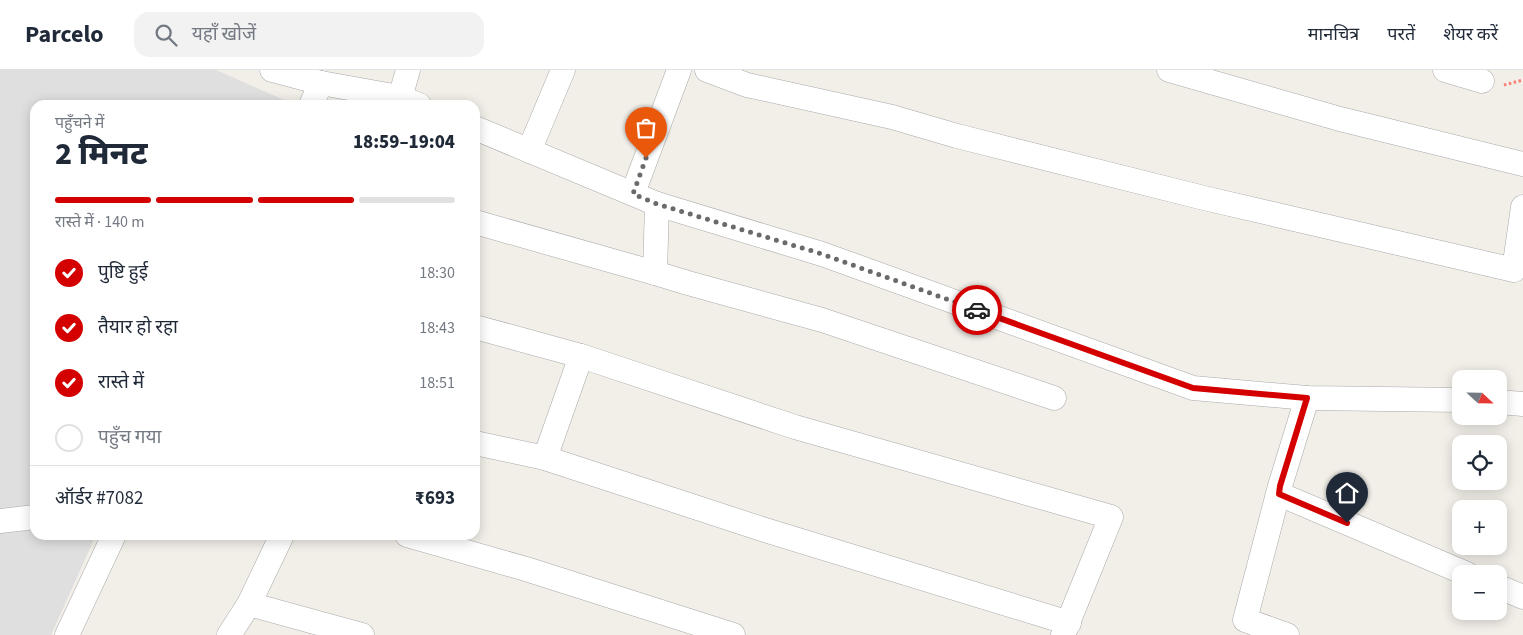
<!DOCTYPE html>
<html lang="hi">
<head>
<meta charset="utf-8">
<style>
	:root { --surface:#fff; --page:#f2f2f3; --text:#1f2937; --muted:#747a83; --line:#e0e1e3; --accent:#d40000 }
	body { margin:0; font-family:"Source Sans 3","Noto Sans Devanagari",sans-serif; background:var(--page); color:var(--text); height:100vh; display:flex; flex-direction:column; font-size:19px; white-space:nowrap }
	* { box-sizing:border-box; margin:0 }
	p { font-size:16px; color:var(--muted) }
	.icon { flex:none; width:28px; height:28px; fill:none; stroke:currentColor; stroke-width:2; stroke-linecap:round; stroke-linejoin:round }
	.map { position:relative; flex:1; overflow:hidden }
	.panel { position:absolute; left:30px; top:30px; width:450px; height:440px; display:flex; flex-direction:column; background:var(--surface); border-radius:15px; box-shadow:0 2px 12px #0003 }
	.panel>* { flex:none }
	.needle { width:32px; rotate:112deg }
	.fabs { position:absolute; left:1452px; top:300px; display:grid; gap:10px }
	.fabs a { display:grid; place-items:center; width:55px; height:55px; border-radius:10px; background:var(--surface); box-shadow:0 2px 12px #0003; font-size:25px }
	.pin { position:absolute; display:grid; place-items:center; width:42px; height:42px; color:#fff; margin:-51px -21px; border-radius:50% 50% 50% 0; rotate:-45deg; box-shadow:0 0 5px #0007 }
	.pin .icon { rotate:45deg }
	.courier { position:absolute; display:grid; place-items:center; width:50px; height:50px; margin:-25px; border:4px solid #d40000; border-radius:50%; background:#fff; color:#222; box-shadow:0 1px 6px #0007 }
	.summary em { font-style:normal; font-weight:800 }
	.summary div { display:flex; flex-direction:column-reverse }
	.summary { display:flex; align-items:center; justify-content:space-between; height:85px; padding:0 25px }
	h1 { font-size:32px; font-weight:800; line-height:38px }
	.bar { display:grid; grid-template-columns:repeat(4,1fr); gap:8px 5px; align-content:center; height:60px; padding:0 25px }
	.bar i { height:6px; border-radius:4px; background:var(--line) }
	.bar .selected { background:var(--accent) }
	.bar p { grid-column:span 4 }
	.line { display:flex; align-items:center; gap:12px; padding:0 25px; border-top:1px solid var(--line) }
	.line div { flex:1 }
	ol { padding:0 25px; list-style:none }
	li { display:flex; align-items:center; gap:15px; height:55px }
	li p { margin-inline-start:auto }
	li .icon { padding:5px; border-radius:50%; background:var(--accent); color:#fff; stroke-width:4 }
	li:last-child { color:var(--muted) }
	li i { width:28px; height:28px; border:2px solid var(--line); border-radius:50% }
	header { display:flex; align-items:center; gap:30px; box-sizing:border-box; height:70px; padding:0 25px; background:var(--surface); border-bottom:1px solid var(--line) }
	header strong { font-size:24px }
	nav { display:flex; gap:28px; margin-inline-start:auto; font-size:18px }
	.search { width:350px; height:45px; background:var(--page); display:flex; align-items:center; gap:12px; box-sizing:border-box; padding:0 18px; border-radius:15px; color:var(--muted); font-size:19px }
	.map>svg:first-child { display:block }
	.residential { fill:#e0dfdf }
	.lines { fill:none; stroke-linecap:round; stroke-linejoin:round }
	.minor-casing { stroke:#a9a9a9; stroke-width:25 }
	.path { stroke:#fa8072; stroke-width:3; stroke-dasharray:2.5 2.5; stroke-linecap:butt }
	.minor { stroke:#fff; stroke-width:24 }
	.done { stroke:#6b6a68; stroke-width:5; stroke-dasharray:0 9 }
	.route { stroke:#d40000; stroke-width:6 }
</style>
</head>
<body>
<header>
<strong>Parcelo</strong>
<div class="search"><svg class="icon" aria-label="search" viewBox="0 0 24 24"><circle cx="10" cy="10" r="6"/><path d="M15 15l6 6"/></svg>यहाँ खोजें</div>
<nav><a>मानचित्र</a><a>परतें</a><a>शेयर करें</a></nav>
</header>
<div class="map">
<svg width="1523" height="565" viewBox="0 0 1523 565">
	<rect width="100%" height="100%" fill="#f2efe9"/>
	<path class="residential" d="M0,0H216L291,33L290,35H35V465H96L51,565H0Z"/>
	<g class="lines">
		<g class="minor-casing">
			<g id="minor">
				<path d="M272,0L321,13L399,27L419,35"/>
				<path d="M707,0L747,15L892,47L957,66L1204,128L1514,200L1523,137"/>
				<path d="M1169,0L1340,49L1523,94"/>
				<path d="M1445,0L1482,11"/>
				<path d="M311,35L321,13"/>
				<path d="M398,35L408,0"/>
				<path d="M475,58L657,134L822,184L1193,318L1307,328L1461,330"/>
				<path d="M529,81L563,0"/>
				<path d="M633,123L679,0"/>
				<path d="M475,152L655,203L688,213L822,250L1054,328"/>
				<path d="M655,203L657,134"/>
				<path d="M475,257L581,286L795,357L1111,447L1063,565"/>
				<path d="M1499,332L1523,334"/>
				<path d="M475,373L545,388L765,460L1069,553"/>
				<path d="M545,388L581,286"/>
				<path d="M1279,424L1467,504"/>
				<path d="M0,451L35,447"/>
				<path d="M407,465L526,499L733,565"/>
				<path d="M1499,517L1523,527"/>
				<path d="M249,534L362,565"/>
				<path d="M67,565L114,465"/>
				<path d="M229,565L249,534L282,465"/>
				<path d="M1287,565L1245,550L1280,416L1307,328"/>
			</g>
		</g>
		<path class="path" d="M1504,15L1523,10"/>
		<use href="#minor" class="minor"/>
	</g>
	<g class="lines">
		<path class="done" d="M646,88L633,124L657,134L822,184L977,240"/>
		<path class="route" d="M977,240L1193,318L1307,328L1280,416L1279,424L1347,453"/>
	</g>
</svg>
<div class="fabs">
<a><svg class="needle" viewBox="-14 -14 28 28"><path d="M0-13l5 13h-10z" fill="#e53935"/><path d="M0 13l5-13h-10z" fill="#747a83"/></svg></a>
<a><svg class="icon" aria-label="locate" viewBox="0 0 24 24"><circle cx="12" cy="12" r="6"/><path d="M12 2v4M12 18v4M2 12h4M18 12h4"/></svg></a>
<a>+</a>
<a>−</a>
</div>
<div class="pin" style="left:646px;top:88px;background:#ea580c"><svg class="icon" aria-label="bag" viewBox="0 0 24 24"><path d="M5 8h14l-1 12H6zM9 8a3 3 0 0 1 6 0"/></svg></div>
<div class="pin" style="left:1347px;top:453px;background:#1f2937"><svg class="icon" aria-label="home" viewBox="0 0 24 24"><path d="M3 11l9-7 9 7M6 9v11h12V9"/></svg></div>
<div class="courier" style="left:977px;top:240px"><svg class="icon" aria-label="car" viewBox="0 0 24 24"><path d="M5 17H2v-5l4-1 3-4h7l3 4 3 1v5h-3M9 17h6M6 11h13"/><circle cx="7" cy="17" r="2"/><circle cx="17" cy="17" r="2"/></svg></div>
<section class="panel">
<div class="summary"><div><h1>2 मिनट</h1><p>पहुँचने में</p></div><em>18:59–19:04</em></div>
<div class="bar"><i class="selected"></i><i class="selected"></i><i class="selected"></i><i></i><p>रास्ते में · 140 m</p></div>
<ol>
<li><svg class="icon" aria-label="check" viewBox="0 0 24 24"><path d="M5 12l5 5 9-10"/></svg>पुष्टि हुई<p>18:30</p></li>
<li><svg class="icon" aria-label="check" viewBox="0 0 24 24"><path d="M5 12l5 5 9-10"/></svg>तैयार हो रहा<p>18:43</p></li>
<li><svg class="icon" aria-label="check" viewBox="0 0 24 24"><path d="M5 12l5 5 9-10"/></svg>रास्ते में<p>18:51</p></li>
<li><i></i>पहुँच गया</li>
</ol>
<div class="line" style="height:65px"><div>ऑर्डर #7082</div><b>₹693</b></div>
</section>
</div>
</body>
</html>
